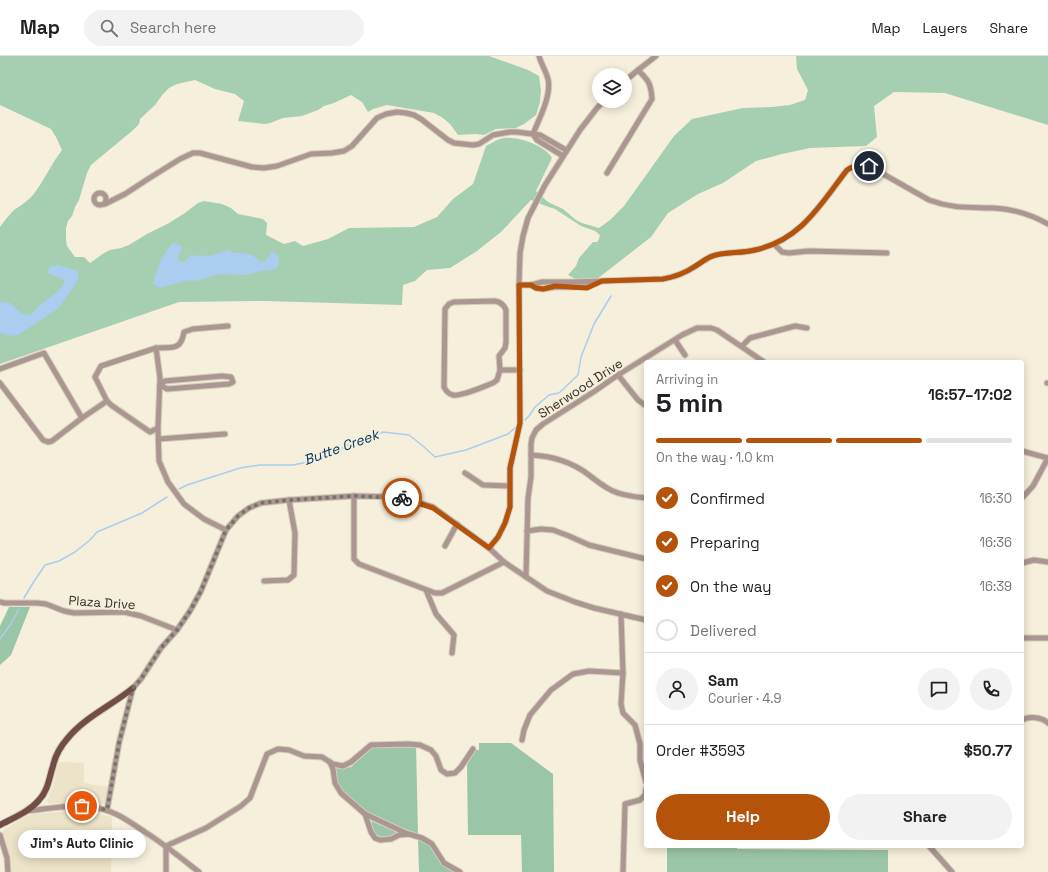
<!DOCTYPE html>
<html lang="en">
<head>
<meta charset="utf-8">
<style>
	:root { --surface:#fff; --page:#f2f2f2; --text:#202124; --muted:#757577; --line:#e0e0e0; --accent:#b45309 }
	body { margin:0; font-family:"Space Grotesk",sans-serif; background:var(--page); color:var(--text); height:100vh; display:flex; flex-direction:column; font-size:15px; white-space:nowrap }
	* { box-sizing:border-box; margin:0 }
	p { font-size:13px; color:var(--muted) }
	.icon { flex:none; width:22px; height:22px; fill:none; stroke:currentColor; stroke-width:2; stroke-linecap:round; stroke-linejoin:round }
	.map { position:relative; flex:1; overflow:hidden }
	.sheet { position:absolute; left:644px; top:304px; width:380px; height:488px; display:flex; flex-direction:column; background:var(--surface); border-radius:4px; box-shadow:0 2px 10px #0003 }
	.sheet>* { flex:none }
	.buttons { position:absolute; left:592px; top:12px; display:grid; gap:8px }
	.buttons a { display:grid; place-items:center; width:40px; height:40px; border-radius:50%; background:var(--surface); box-shadow:0 2px 10px #0003; font-size:20px }
	.pin { position:absolute; display:grid; place-items:center; width:34px; height:34px; color:#fff; margin:-17px; border:2px solid #fff; border-radius:50%; box-shadow:0 1px 4px #0007 }
	.courier { position:absolute; display:grid; place-items:center; width:40px; height:40px; margin:-20px; border:3px solid #b45309; border-radius:50%; background:#fff; color:#222; box-shadow:0 1px 5px #0007 }
	.bubble { position:absolute; height:28px; border-radius:14px; background:var(--surface); box-shadow:0 2px 10px #0003; font-size:13px; font-weight:700; line-height:28px; text-align:center }
	.summary em { font-style:normal; font-weight:700 }
	.summary div { display:flex; flex-direction:column-reverse }
	.summary { display:flex; align-items:center; justify-content:space-between; height:68px; padding:0 12px }
	h1 { font-size:26px; font-weight:700; line-height:30px }
	.bar { display:grid; grid-template-columns:repeat(4,1fr); gap:6px 4px; align-content:center; height:48px; padding:0 12px }
	.bar i { height:5px; border-radius:3px; background:var(--line) }
	.bar .active { background:var(--accent) }
	.bar p { grid-column:span 4 }
	.line { display:flex; align-items:center; gap:10px; padding:0 12px; border-top:1px solid var(--line) }
	.line div { flex:1 }
	.round { display:grid; place-items:center; flex:none; width:42px; height:42px; border-radius:21px; background:var(--page) }
	ol { padding:0 12px; list-style:none }
	li { display:flex; align-items:center; gap:12px; height:44px }
	li p { margin-inline-start:auto }
	li .icon { padding:4px; border-radius:50%; background:var(--accent); color:#fff; stroke-width:4 }
	li:last-child { color:var(--muted) }
	li i { width:22px; height:22px; border:2px solid var(--line); border-radius:50% }
	.cta { display:flex; gap:8px; margin-top:auto; padding:8px 12px }
	.cta a { flex:1; height:46px; border-radius:24px; background:var(--accent); color:#fff; font-size:16px; font-weight:700; line-height:46px; text-align:center }
	.cta a+a { background:var(--page); color:var(--text) }
	header { display:flex; align-items:center; gap:24px; box-sizing:border-box; height:56px; padding:0 20px; background:var(--surface); border-bottom:1px solid var(--line) }
	header strong { font-size:19px }
	nav { display:flex; gap:22px; margin-inline-start:auto; font-size:14px }
	.search { width:280px; height:36px; background:var(--page); display:flex; align-items:center; gap:10px; box-sizing:border-box; padding:0 14px; border-radius:22px; color:var(--muted); font-size:15px }
	.map>svg:first-child { display:block }
	.built { fill:#ece3c9 }
	.green { fill:#a6cfb2 }
	.forest { fill:#9bc5a7 }
	.water { fill:#abcdf0 }
	.lines { fill:none; stroke-linecap:round; stroke-linejoin:round }
	.stream { stroke:#abcdf0; stroke-width:1.5 }
	.minor-casing { stroke:#d3cdbc; stroke-width:7 }
	.major-casing { stroke:#d3cdbc; stroke-width:8 }
	.minor { stroke:#ac9691; stroke-width:5 }
	.major { stroke:#724d45; stroke-width:6 }
	.done { stroke:#777368; stroke-width:4; stroke-dasharray:0 7.2 }
	.route { stroke:#b45309; stroke-width:5 }
	.labels { text-anchor:middle; stroke-width:4; stroke-linejoin:round; paint-order:stroke }
	.street-label { font-size:13px; fill:#333029; stroke:#f6efdc }
	.water-label { font-size:14px; font-style:italic; fill:#013661; stroke:#f6efdc }
</style>
</head>
<body>
<header>
<strong>Map</strong>
<div class="search"><svg class="icon" aria-label="search" viewBox="0 0 24 24"><circle cx="10" cy="10" r="6"/><path d="M15 15l6 6"/></svg>Search here</div>
<nav><a>Map</a><a>Layers</a><a>Share</a></nav>
</header>
<div class="map">
<svg width="1048" height="816" viewBox="0 0 1048 816">
	<rect width="100%" height="100%" fill="#f6efdc"/>
	<g class="built">
		<path d="M58,706L84,707V727L109,731L106,747L104,748L99,749L69,746L51,748L48,747L47,744L53,730Z"/>
		<path d="M74,755L93,756L112,761L111,816H12L10,802L2,778V776L5,773L27,760L33,758Z"/>
	</g>
	<path class="green" d="M0,0H489L528,14L539,20L541,34L540,46L536,59L524,68L516,72L496,73L484,79L475,78L458,79L450,68L443,62L434,57L387,49L373,53L368,56L362,46L351,39L334,47L324,50L318,54L302,60L283,62L270,67L265,68L238,65L244,45L235,38L215,33L195,24L177,28L169,32L163,38L155,49L140,63C140,69 136,71 132,75L91,109L87,117L79,144L75,151L72,160L68,165L66,172V184L67,190L75,201H84L90,207L104,197L110,194L121,192L129,189L147,178L169,167L185,157L198,147L204,145L222,148L231,152L238,158L263,163L267,167L266,179L284,188L295,185L303,190L328,183L349,172L414,171L437,161L453,143L473,128L486,90C492,87 497,83 504,82C517,80 545,89 552,102L536,135L548,146L563,153L576,164L582,167L599,172L610,164L624,150L674,80L692,63L715,58L743,52L772,51L790,49L805,44L808,34L797,13L796,0H1048V69L945,37L894,36L874,50L877,81L866,90L810,92L782,98L756,105L723,127L698,138L668,157L651,181L597,223L579,225L568,219L576,210L579,202L593,186H597L599,183L600,179L595,175L581,170L555,153L543,149L531,144L501,176L477,195L450,212L427,214L415,225L403,229L402,249L264,245L179,246L0,308V171C4,165 9,159 14,154C21,149 28,145 33,139C44,125 51,108 62,94L56,81L51,73L0,49Z"/>
	<g class="forest">
		<path d="M9,551H30L11,599L0,609V570Z"/>
		<path d="M479,687H511L553,718L554,816H522L521,779H468L467,709L475,694H479Z"/>
		<path d="M416,690L418,778L370,759L344,737L338,728L334,711L345,712L351,711L372,692Z"/>
		<path d="M371,765L398,776C388,783 384,784 374,777Z"/>
		<path d="M418,783L430,789L440,805L444,810L455,816H419Z"/>
		<path d="M667,790H737V793L888,794V816H667Z"/>
	</g>
	<g class="water">
		<path d="M174,187L180,189L182,191C182,195 178,198 177,203L181,206L185,205L191,199C206,201 213,200 227,194L234,197H242L252,199L260,205H266L271,196C280,197 280,205 277,212L271,214L259,215L247,219L220,218L211,220L197,225L189,224L163,231H157L153,227C155,217 165,192 174,187Z"/>
		<path d="M58,209L76,214L78,217V222L76,227L59,252L18,279L13,280L0,277V246L10,247L22,258L31,259C34,256 37,252 40,249C48,242 63,235 65,224L48,217V214L50,211Z"/>
	</g>
	<g class="lines">
		<g class="stream">
			<path d="M525,364L529,360L535,351L549,339L559,337L578,319L581,301L594,268L611,240"/>
			<path d="M179,433L187,429L240,412L260,409H293L308,406L327,399L354,386L383,376L409,379L423,390L435,401L466,394L508,378L515,372"/>
			<path d="M24,542L33,527L45,509L59,505L75,496L90,484L97,476L142,457L167,441"/>
			<path d="M0,583L12,566L19,553"/>
		</g>
		<g class="minor-casing">
			<g id="minor">
				<path d="M625,25L638,14L656,0"/>
				<path d="M533,78C539,63 552,39 548,23C546,15 541,8 539,0"/>
				<path d="M533,78L537,84L563,100"/>
				<path d="M607,117L652,43C651,27 648,24 638,14"/>
				<circle cx="100" cy="143" r="6"/>
				<path d="M105,148L125,138L148,123L180,103L193,97H200L211,100L252,111L264,112L277,110L311,98L332,97L344,95L352,90L377,62L386,58L397,56L406,57L414,59L421,63L448,84L454,87L473,89L479,88L493,79L510,76H517L540,79L566,94"/>
				<path d="M774,188L782,196L789,197L809,195L887,197"/>
				<path d="M519,229H531L542,226H572L663,223C674,221 685,217 694,211C699,208 704,204 710,201C723,195 740,198 755,194C801,184 820,149 847,114C855,109 859,108 869,110L929,144C953,153 969,151 994,152C1013,153 1032,159 1048,168"/>
				<path d="M531,229L536,232L543,233L555,231H587L599,226"/>
				<path d="M675,284L685,299"/>
				<path d="M742,290L750,282L795,270L807,272"/>
				<path d="M156,292C172,291 181,295 184,276L193,273L228,270"/>
				<path d="M0,313L44,297L82,362"/>
				<path d="M500,314L497,324L493,327C485,330 460,341 453,339C448,338 446,335 444,331L445,253L449,248L454,246L495,245C501,246 504,249 506,254V286L505,292L499,300L500,314H520"/>
				<path d="M618,319L638,344L646,350"/>
				<path d="M222,320L231,321L233,326L229,328L167,333L160,329L165,325Z"/>
				<path d="M0,327L43,384L48,386L52,385L82,362L107,345"/>
				<path d="M1047,327H1048"/>
				<path d="M158,372L160,322L156,292L101,310L95,321L107,345L111,349L150,376L158,372L159,405L168,426L184,448L204,463L226,474"/>
				<path d="M159,383L225,378"/>
				<path d="M1022,395L1048,402"/>
				<path d="M531,399C553,400 572,406 589,419C598,426 607,434 618,437C627,440 637,441 646,442"/>
				<path d="M465,417L483,429L509,430"/>
				<path d="M354,440V503L359,508L435,537H442L504,506"/>
				<path d="M1022,442L1033,430L1048,402"/>
				<path d="M527,475L541,473L553,474L569,480L589,489L646,503"/>
				<path d="M445,490L457,468"/>
				<path d="M489,492L498,481L505,467L510,451V412L520,367L519,229L520,197L523,180L528,162L545,129L580,74L597,52L604,45"/>
				<path d="M1022,507L1034,504L1048,506"/>
				<path d="M526,521L528,442L531,421V388L532,382L536,374L543,368L595,335L618,319L682,279L697,272H711L717,274L764,306"/>
				<path d="M264,525L288,524L294,519L295,477L289,444"/>
				<path d="M426,534L436,558L454,579L452,597"/>
				<path d="M0,546L4,547H37L46,548L64,555L74,557L124,556L141,560L177,574"/>
				<path d="M621,558L623,617L621,648L623,657L635,669L640,688V704L646,726"/>
				<path d="M1022,582H1048"/>
				<path d="M1022,664C1029,660 1042,661 1048,667"/>
				<path d="M522,684L524,674L530,659L551,634L573,618L589,615L623,617"/>
				<path d="M330,706L333,713L335,727L341,737L365,758L371,776L375,782L380,784L391,783L399,779L409,778L422,782L432,788L444,807L460,816"/>
				<path d="M107,754L119,687L133,632L141,623L161,592L177,574L190,555L201,535L226,474L238,460L249,452L261,447L289,444L354,440L401,441L433,451L489,492L504,506L547,535L575,546L594,552L646,564"/>
				<path d="M26,755C47,753 69,748 90,751C113,753 127,764 145,776C164,788 181,802 199,816"/>
				<path d="M365,758L408,778"/>
				<path d="M0,779L7,802L8,816"/>
				<path d="M929,790L952,816"/>
				<path d="M166,816V790L206,772L241,750L250,742L267,698L278,693L289,694L304,700L322,701L333,708L343,710L351,706L371,689L408,688L420,689L431,694L436,700L441,714L447,718L455,717L461,711L473,693"/>
				<path d="M623,816L625,748L640,744L645,739L646,733"/>
			</g>
		</g>
		<g class="major-casing">
			<path id="major" d="M0,769C13,762 29,756 39,744C48,735 49,722 53,710C55,701 60,691 67,683C85,661 111,650 133,632"/>
		</g>
		<use href="#minor" class="minor"/>
		<use href="#major" class="major"/>
	</g>
	<g class="lines">
		<path class="done" d="M82,750L90,751L107,754L119,687L133,632L141,623L161,592L177,574L190,555L201,535L226,474L238,460L249,452L261,447L290,444L354,440L402,442"/>
		<path class="route" d="M402,442L433,452L489,492L498,481L505,467L510,451V412L520,367L519,229H531L536,232L543,233L555,230L587,232L602,225L663,223C674,221 685,217 694,211C699,208 704,204 710,201C723,195 740,198 755,194C801,184 820,149 847,114C855,109 859,108 869,110"/>
	</g>
	<g class="labels">
		<g class="street-label">
			<text transform="translate(580 332) rotate(-33)" y="5">Sherwood Drive</text>
			<text transform="translate(102 546) rotate(4)" y="5">Plaza Drive</text>
		</g>
		<g class="water-label">
			<text transform="translate(341 391) rotate(-20)" y="5">Butte Creek</text>
		</g>
	</g>
</svg>
<div class="buttons">
<a><svg class="icon" aria-label="layers" viewBox="0 0 24 24"><path d="M12 4l9 5-9 5-9-5zM3 14l9 5 9-5"/></svg></a>
</div>
<div class="pin" style="left:82px;top:750px;background:#ea580c"><svg class="icon" aria-label="bag" viewBox="0 0 24 24"><path d="M5 8h14l-1 12H6zM9 8a3 3 0 0 1 6 0"/></svg></div>
<div class="pin" style="left:869px;top:110px;background:#1f2937"><svg class="icon" aria-label="home" viewBox="0 0 24 24"><path d="M3 11l9-7 9 7M6 9v11h12V9"/></svg></div>
<div class="courier" style="left:402px;top:442px"><svg class="icon" aria-label="bike" viewBox="0 0 24 24"><circle cx="6" cy="16" r="4"/><circle cx="18" cy="16" r="4"/><path d="M6 16l4-8h5l3 8M10 8l3 8H6M13 5h3"/></svg></div>
<div class="bubble" style="left:18px;top:774px;width:128px">Jim's Auto Clinic</div>
<section class="sheet">
<div class="summary"><div><h1>5 min</h1><p>Arriving in</p></div><em>16:57–17:02</em></div>
<div class="bar"><i class="active"></i><i class="active"></i><i class="active"></i><i></i><p>On the way · 1.0 km</p></div>
<ol>
<li><svg class="icon" aria-label="check" viewBox="0 0 24 24"><path d="M5 12l5 5 9-10"/></svg>Confirmed<p>16:30</p></li>
<li><svg class="icon" aria-label="check" viewBox="0 0 24 24"><path d="M5 12l5 5 9-10"/></svg>Preparing<p>16:36</p></li>
<li><svg class="icon" aria-label="check" viewBox="0 0 24 24"><path d="M5 12l5 5 9-10"/></svg>On the way<p>16:39</p></li>
<li><i></i>Delivered</li>
</ol>
<div class="line" style="height:72px"><a class="round"><svg class="icon" aria-label="person" viewBox="0 0 24 24"><circle cx="12" cy="8" r="4"/><path d="M4 21q1-7 8-7t8 7"/></svg></a><div><b>Sam</b><p>Courier · 4.9</p></div><a class="round"><svg class="icon" aria-label="chat" viewBox="0 0 24 24"><path d="M4 5h16v11H9l-5 4z"/></svg></a><a class="round"><svg class="icon" aria-label="phone" viewBox="0 0 24 24"><path d="M5 4h4l2 5-3 2q2 4 5 5l2-3 5 2v4C11 20 4 13 5 4z"/></svg></a></div>
<div class="line" style="height:52px"><div>Order #3593</div><b>$50.77</b></div>
<div class="cta"><a>Help</a><a>Share</a></div>
</section>
</div>
</body>
</html>
